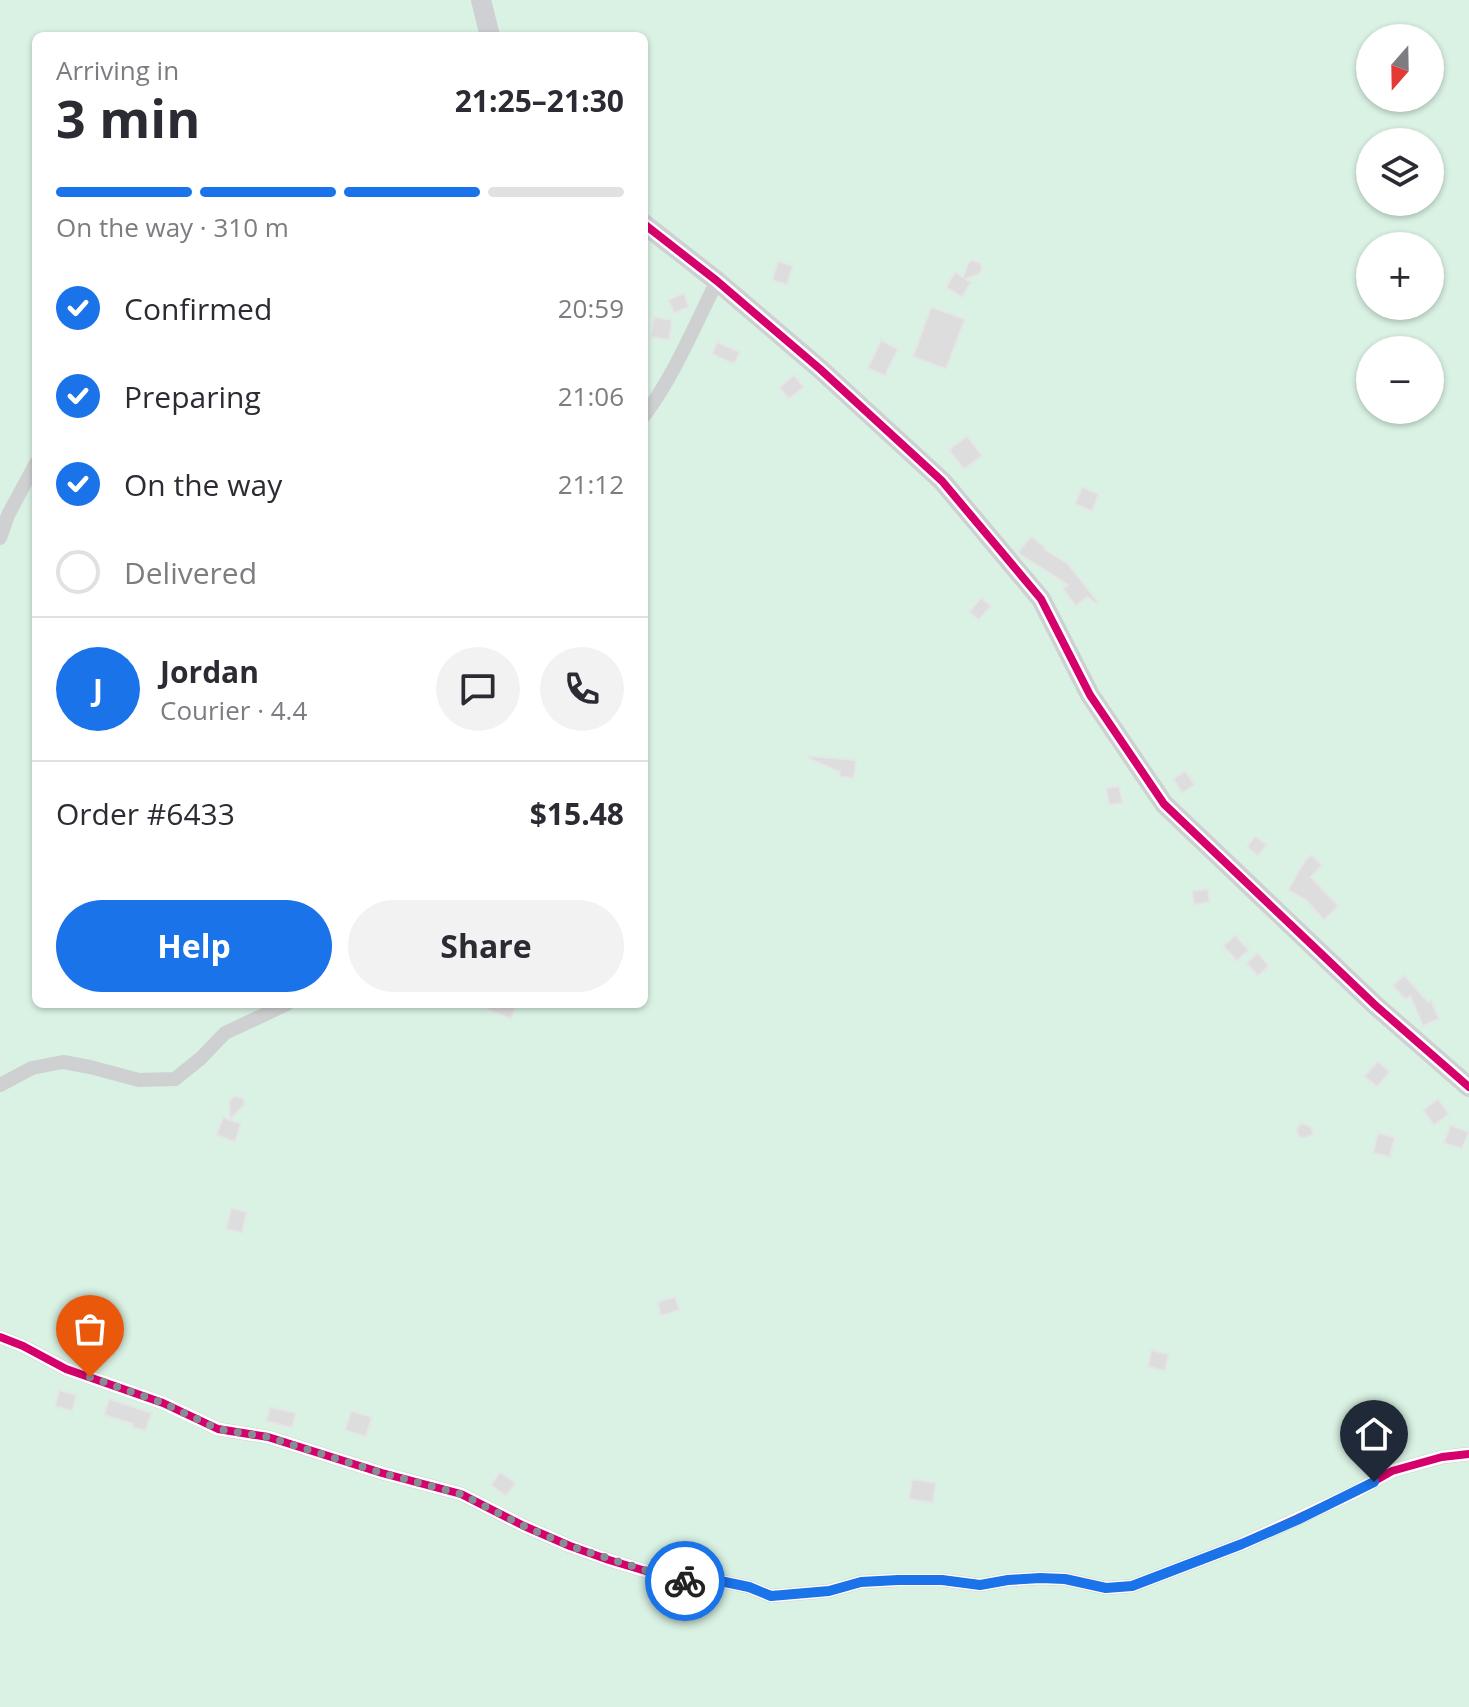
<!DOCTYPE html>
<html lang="en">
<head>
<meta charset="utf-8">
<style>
	:root { --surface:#fff; --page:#f2f2f3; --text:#2b2b33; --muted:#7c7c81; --line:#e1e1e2; --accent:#1a73e8 }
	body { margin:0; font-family:"Open Sans",sans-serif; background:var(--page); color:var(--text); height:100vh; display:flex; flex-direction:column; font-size:30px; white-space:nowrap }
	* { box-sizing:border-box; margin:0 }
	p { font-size:26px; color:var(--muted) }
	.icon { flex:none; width:44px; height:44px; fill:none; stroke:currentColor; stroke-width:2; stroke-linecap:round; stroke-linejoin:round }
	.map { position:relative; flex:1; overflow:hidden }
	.details { position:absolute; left:32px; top:32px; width:616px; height:976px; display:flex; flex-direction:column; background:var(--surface); border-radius:12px; box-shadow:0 2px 6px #0004 }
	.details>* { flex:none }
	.needle { width:52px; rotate:200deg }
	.buttons { position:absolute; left:1356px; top:24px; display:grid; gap:16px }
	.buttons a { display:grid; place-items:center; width:88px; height:88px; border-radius:50%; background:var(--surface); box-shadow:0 2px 6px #0004; font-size:40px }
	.pin { position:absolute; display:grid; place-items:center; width:68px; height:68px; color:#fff; margin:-82px -34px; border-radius:50% 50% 50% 0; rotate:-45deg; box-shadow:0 0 8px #0007 }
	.pin .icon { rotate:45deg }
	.courier { position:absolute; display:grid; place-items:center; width:80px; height:80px; margin:-40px; border:6px solid #1a73e8; border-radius:50%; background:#fff; color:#222; box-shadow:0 2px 10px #0007 }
	.headline em { font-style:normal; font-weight:700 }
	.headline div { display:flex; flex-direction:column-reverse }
	.headline { display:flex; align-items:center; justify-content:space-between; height:136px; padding:0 24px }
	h1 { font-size:52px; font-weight:700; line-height:60px }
	.bar { display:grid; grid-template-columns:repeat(4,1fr); gap:12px 8px; align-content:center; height:96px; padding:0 24px }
	.bar i { height:10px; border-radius:6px; background:var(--line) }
	.bar .on { background:var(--accent) }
	.bar p { grid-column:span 4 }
	.line { display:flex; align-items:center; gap:20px; padding:0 24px; border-top:2px solid var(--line) }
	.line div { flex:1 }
	.round { display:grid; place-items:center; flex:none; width:84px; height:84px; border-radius:42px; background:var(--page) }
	ol { padding:0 24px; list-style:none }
	li { display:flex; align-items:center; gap:24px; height:88px }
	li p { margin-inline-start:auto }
	li .icon { padding:8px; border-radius:50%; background:var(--accent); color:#fff; stroke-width:4 }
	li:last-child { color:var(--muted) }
	li i { width:44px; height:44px; border:4px solid var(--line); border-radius:50% }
	.primary-button { display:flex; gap:16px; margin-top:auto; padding:16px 24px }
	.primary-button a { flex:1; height:92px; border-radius:48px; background:var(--accent); color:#fff; font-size:32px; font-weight:700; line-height:92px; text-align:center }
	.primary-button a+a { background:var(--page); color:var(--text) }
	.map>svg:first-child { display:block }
	.green { fill:#d9f2e3; fill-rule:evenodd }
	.building { fill:#ddddde; stroke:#e5e6e7; stroke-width:2 }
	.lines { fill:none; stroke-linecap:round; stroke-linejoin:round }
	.street { stroke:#ced0d2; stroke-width:14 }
	.secondary { stroke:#ced0d4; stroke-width:20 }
	.cycleway-casing { stroke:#fff; stroke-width:13 }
	.cycleway { stroke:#d6006c; stroke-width:8 }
	.done { stroke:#868d94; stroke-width:8; stroke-dasharray:0 14.4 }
	.route { stroke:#1a73e8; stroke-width:10 }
</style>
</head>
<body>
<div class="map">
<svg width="1469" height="1707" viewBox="0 0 1469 1707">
	<rect width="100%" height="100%" fill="#f4f4f4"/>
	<path class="green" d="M0,0H1469V1707H0ZM36,36H644V1004H36ZM1370,38H1430V98H1370ZM1370,142H1430V202H1370ZM1370,246H1430V306H1370ZM1370,350H1430V410H1370Z"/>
	<g class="building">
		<path d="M972,260L981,263L982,269L979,274L966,279L971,282L962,297L946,287L955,272L963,277L968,264Z"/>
		<path d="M778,261L793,266L787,285L772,280Z"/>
		<path d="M684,293L689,307L674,313L668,300Z"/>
		<path d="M931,307L965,319L946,369L913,357Z"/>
		<path d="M654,317L672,320L669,340L651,337Z"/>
		<path d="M881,340L898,349L885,376L868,368Z"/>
		<path d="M717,342L740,352L734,364L712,354Z"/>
		<path d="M794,375L804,387L789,399L779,388Z"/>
		<path d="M967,436L982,456L964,469L949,450Z"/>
		<path d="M1082,487L1099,494L1092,511L1075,504Z"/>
		<path d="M1031,536L1045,547L1044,549L1068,564L1098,602L1097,604L1087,597L1076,606L1063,589L1068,585L1021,555L1018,552Z"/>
		<path d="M981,598L991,606L979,620L969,612Z"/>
		<path d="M808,756L856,760L854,778L839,777L840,772L808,758Z"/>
		<path d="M1185,771L1195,785L1182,793L1173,779Z"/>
		<path d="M1119,786L1123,803L1109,805L1106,788Z"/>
		<path d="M1255,836L1267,845L1258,856L1247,847Z"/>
		<path d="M1311,855L1322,865L1311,877L1338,906L1324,920L1306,900L1288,890L1304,862Z"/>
		<path d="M1208,889L1210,902L1194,905L1192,891Z"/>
		<path d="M1235,935L1249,950L1237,961L1223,946Z"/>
		<path d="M1258,953L1269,966L1258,976L1246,963Z"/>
		<path d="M1404,975L1428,1002L1431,1000L1439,1019L1423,1026L1410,996L1406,1000L1393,986Z"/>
		<path d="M475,1004H517L511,1019Z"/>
		<path d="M1378,1061L1390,1072L1377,1087L1364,1076Z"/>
		<path d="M234,1096L243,1098L245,1104L230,1120L229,1102Z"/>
		<path d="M1438,1099L1449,1114L1434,1125L1423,1110Z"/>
		<path d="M223,1117L241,1124L235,1142L216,1135Z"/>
		<path d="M1301,1123L1310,1126L1314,1134L1305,1138L1299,1137L1296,1130Z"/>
		<path d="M1450,1125L1469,1132L1462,1149L1444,1143Z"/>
		<path d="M1378,1133L1395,1137L1390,1157L1373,1153Z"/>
		<path d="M231,1208L247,1212L242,1233L226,1229Z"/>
		<path d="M675,1297L680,1310L661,1316L657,1302Z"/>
		<path d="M1151,1350L1169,1354L1165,1371L1148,1367Z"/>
		<path d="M59,1390L77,1395L72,1411L55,1406Z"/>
		<path d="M109,1399L152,1413L145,1431L132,1427L133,1424L104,1415Z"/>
		<path d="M270,1407L296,1413L292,1428L266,1421Z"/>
		<path d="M351,1411L372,1417L366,1437L345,1430Z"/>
		<path d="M500,1472L516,1483L506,1496L491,1485Z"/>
		<path d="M912,1479L936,1483L933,1503L909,1499Z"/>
	</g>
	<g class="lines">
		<g class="street">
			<path d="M644,416C675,374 694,327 717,281"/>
			<path d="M0,538L8,515L36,463"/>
			<path d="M0,1085L32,1068L63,1062L90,1067L139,1080L175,1079L201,1058L225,1033L287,1004"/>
			<path d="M0,1337L23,1346L66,1369L163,1403L218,1429L268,1437L382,1473L461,1494L524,1526L570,1546L609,1560L679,1581L725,1582L749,1587L771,1596L829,1591L861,1582L898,1580H942L980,1585L1008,1580L1040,1578L1065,1579L1106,1588L1132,1586L1242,1544L1355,1492L1392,1471L1442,1457L1469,1454"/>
		</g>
		<g class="secondary">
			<path d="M481,0L490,36"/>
			<path d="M644,224L717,281L820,369L942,481L1041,599L1090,695L1164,804L1375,1005L1469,1087"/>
		</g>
		<g class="cycleway-casing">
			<g id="cycleway">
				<path d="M644,224L717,281L820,369L942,481L1041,599L1090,695L1164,804L1375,1005L1469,1087"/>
				<path d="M0,1337L23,1346L66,1369L163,1403L218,1429L268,1437L382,1473L461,1494L524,1526L570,1546L609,1560L679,1581L725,1582L749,1587L771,1596L829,1591L861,1582L898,1580H942L980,1585L1008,1580L1040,1578L1065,1579L1106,1588L1132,1586L1242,1544L1355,1492L1392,1471L1442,1457L1469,1454"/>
			</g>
		</g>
		<use href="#cycleway" class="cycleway"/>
	</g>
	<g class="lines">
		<path class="done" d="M90,1377L163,1403L218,1429L268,1437L382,1473L461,1494L524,1526L570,1546L679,1581H685"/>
		<path class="route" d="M685,1581L725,1582L749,1587L771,1596L829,1591L861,1582L898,1580H942L980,1585L1008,1580L1040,1578L1065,1579L1106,1588L1132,1586L1242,1544L1297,1520L1374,1482"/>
	</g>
</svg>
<div class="buttons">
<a><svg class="needle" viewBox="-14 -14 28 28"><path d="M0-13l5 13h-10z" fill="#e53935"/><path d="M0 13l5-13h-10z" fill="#7c7c81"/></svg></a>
<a><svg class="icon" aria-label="layers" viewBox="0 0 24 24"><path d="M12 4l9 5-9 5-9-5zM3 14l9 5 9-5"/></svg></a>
<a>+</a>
<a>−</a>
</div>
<div class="pin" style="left:90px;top:1377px;background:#ea580c"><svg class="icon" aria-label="bag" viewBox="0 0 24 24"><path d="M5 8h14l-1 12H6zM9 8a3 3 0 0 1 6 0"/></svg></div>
<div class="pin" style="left:1374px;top:1482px;background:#1f2937"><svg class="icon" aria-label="home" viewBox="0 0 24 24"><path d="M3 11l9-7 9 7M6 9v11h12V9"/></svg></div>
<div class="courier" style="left:685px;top:1581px"><svg class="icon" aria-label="bike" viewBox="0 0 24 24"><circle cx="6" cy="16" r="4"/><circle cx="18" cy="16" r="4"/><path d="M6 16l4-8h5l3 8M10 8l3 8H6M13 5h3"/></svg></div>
<section class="details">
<div class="headline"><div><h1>3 min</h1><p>Arriving in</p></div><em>21:25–21:30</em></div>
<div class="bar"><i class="on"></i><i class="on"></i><i class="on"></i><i></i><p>On the way · 310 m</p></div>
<ol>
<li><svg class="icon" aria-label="check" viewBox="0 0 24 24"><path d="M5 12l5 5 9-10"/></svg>Confirmed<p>20:59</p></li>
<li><svg class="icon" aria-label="check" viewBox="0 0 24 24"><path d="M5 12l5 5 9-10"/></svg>Preparing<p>21:06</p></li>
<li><svg class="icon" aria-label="check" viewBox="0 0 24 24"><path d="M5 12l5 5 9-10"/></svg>On the way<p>21:12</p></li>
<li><i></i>Delivered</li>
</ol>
<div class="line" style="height:144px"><b class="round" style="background:var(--accent);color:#fff">J</b><div><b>Jordan</b><p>Courier · 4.4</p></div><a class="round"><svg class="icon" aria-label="chat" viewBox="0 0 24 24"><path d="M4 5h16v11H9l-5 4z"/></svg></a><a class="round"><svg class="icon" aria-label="phone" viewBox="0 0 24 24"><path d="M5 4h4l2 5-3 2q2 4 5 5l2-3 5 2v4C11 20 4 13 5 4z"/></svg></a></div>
<div class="line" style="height:104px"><div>Order #6433</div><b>$15.48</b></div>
<div class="primary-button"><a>Help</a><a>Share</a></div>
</section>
</div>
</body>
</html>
